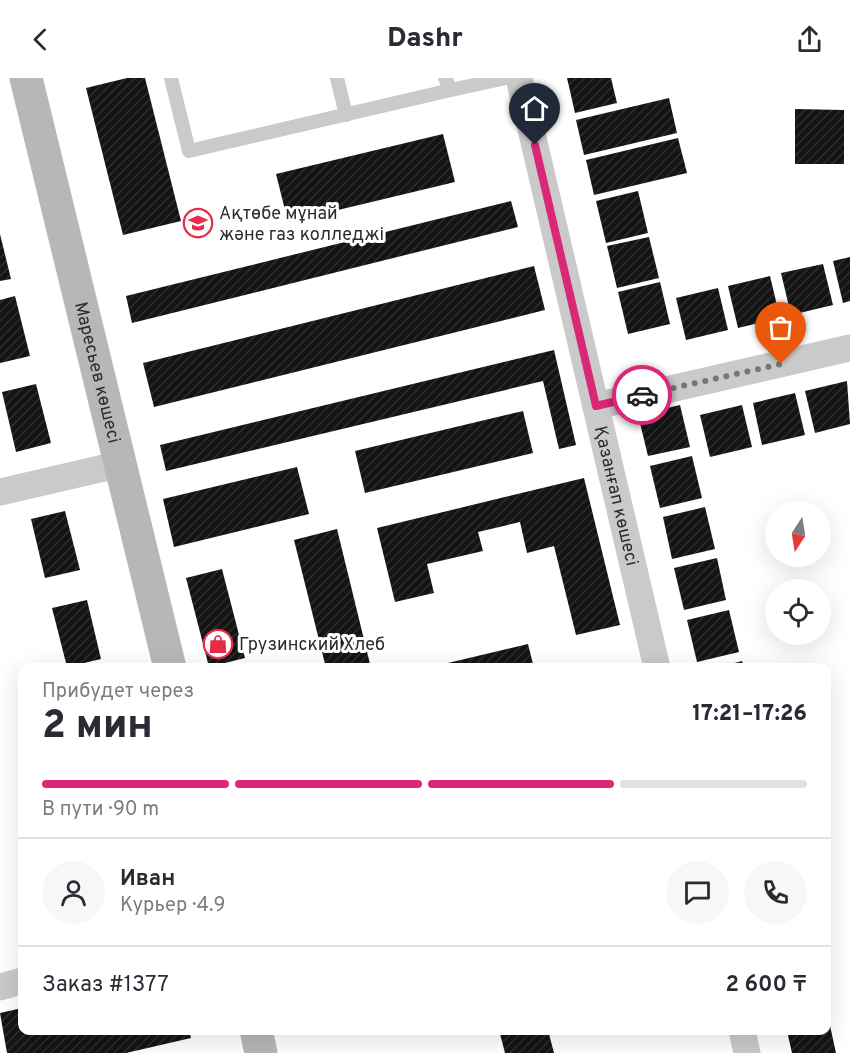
<!DOCTYPE html>
<html lang="ru">
<head>
<meta charset="utf-8">
<style>
	:root { --surface:#fff; --page:#f7f7f7; --text:#2b2b33; --muted:#7c7c81; --line:#e1e1e2; --accent:#db2777 }
	body { margin:0; font-family:Overpass,sans-serif; background:var(--page); color:var(--text); height:100vh; display:flex; flex-direction:column; font-size:22px; white-space:nowrap }
	* { box-sizing:border-box; margin:0 }
	p { font-size:20px; color:var(--muted) }
	.icon { flex:none; width:33px; height:33px; fill:none; stroke:currentColor; stroke-width:2; stroke-linecap:round; stroke-linejoin:round }
	.map { position:relative; flex:1; overflow:hidden }
	.sheet { position:absolute; left:18px; top:585px; width:813px; height:372px; display:flex; flex-direction:column; background:var(--surface); border-radius:12px; box-shadow:0 6px 24px #0002 }
	.sheet>* { flex:none }
	.needle { width:39px; rotate:192deg }
	.buttons { position:absolute; left:765px; top:423px; display:grid; gap:12px }
	.buttons a { display:grid; place-items:center; width:66px; height:66px; border-radius:50%; background:var(--surface); box-shadow:0 6px 24px #0002; font-size:30px }
	.pin { position:absolute; display:grid; place-items:center; width:51px; height:51px; color:#fff; margin:-62px -26px; border-radius:50% 50% 50% 0; rotate:-45deg; box-shadow:0 0 6px #0007 }
	.pin .icon { rotate:45deg }
	.courier { position:absolute; display:grid; place-items:center; width:60px; height:60px; margin:-30px; border:4px solid #db2777; border-radius:50%; background:#fff; color:#222; box-shadow:0 2px 8px #0007 }
	.headline em { font-style:normal; font-weight:800 }
	.headline div { display:flex; flex-direction:column-reverse }
	.headline { display:flex; align-items:center; justify-content:space-between; height:102px; padding:0 24px }
	h1 { font-size:39px; font-weight:800; line-height:45px }
	.bar { display:grid; grid-template-columns:repeat(4,1fr); gap:9px 6px; align-content:center; height:72px; padding:0 24px }
	.bar i { height:8px; border-radius:4px; background:var(--line) }
	.bar .selected { background:var(--accent) }
	.bar p { grid-column:span 4 }
	.line { display:flex; align-items:center; gap:15px; padding:0 24px; border-top:2px solid var(--line) }
	.line div { flex:1 }
	.round { display:grid; place-items:center; flex:none; width:63px; height:63px; border-radius:32px; background:var(--page) }
	header { display:flex; justify-content:space-between; align-items:center; height:78px; padding:0 24px; background:var(--surface); font-size:27px; font-weight:800 }
	.map>svg:first-child { display:block }
	.building { fill:url(#building-hatch) }
	.lines { fill:none; stroke-linecap:round; stroke-linejoin:round }
	.service { stroke:#cacaca; stroke-width:14 }
	.minor { stroke:#cacaca; stroke-width:27 }
	.secondary { stroke:#b7b7b7; stroke-width:33 }
	.done { stroke:#767676; stroke-width:6; stroke-dasharray:0 10.8 }
	.route { stroke:#db2777; stroke-width:8 }
	.labels { text-anchor:middle; stroke-width:6; stroke-linejoin:round; paint-order:stroke }
	.poi-label { font-size:18px; fill:#2d2d2d; stroke:#fff; text-anchor:start }
	.street-label { font-size:18px; fill:#2d2d2d; stroke:#fff }
</style>
</head>
<body>
<header><svg class="icon" aria-label="back" viewBox="0 0 24 24"><path d="M15 5l-7 7 7 7"/></svg>Dashr<svg class="icon" aria-label="share" viewBox="0 0 24 24"><path d="M12 15V3M7 8l5-5 5 5M5 13v7h14v-7"/></svg></header>
<div class="map">
<svg width="850" height="975" viewBox="0 0 850 975">
	<defs>
		<pattern id="building-hatch" width="6" height="6" patternUnits="userSpaceOnUse" patternTransform="scale(1.5)"><rect width="6" height="6" fill="#141414"/><path d="M-1 1l2-2M0 6l6-6M5 7l2-2" fill="none" stroke="#2e2e2e"/></pattern>
	</defs>
	<rect width="100%" height="100%" fill="#fff"/>
	<g class="building">
		<path d="M127,0H145L181,143L123,157L86,10Z"/>
		<path d="M567,0H611L617,25L575,35Z"/>
		<path d="M669,20L677,55L584,77L576,42Z"/>
		<path d="M795,31L844,32V86H795Z"/>
		<path d="M443,56L455,104L288,144L276,96Z"/>
		<path d="M678,60L687,95L594,117L586,82Z"/>
		<path d="M638,113L648,155L606,165L596,123Z"/>
		<path d="M511,123L518,149L132,245L126,218Z"/>
		<path d="M0,156L11,201L0,203Z"/>
		<path d="M649,159L659,200L617,210L607,168Z"/>
		<path d="M850,179V223L843,225L833,183Z"/>
		<path d="M823,186L833,227L791,237L781,195Z"/>
		<path d="M534,188L545,232L154,329L143,285Z"/>
		<path d="M770,198L780,240L738,250L728,208Z"/>
		<path d="M660,204L670,246L628,256L618,214Z"/>
		<path d="M718,210L728,252L686,262L676,220Z"/>
		<path d="M15,218L30,278L0,285V222Z"/>
		<path d="M554,272L576,367L559,371L543,303L166,393L160,367Z"/>
		<path d="M847,303L850,346L815,355L805,313Z"/>
		<path d="M36,306L51,365L16,374L2,314Z"/>
		<path d="M795,315L805,357L762,367L753,325Z"/>
		<path d="M680,327L690,369L648,378L638,337Z"/>
		<path d="M742,327L752,369L710,379L700,337Z"/>
		<path d="M523,333L533,375L365,415L355,373Z"/>
		<path d="M692,378L702,420L660,430L650,388Z"/>
		<path d="M297,389L309,436L174,469L163,421Z"/>
		<path d="M584,400L620,547L576,557L554,468L527,475L520,444L478,454L483,473L427,486L434,515L395,524L377,450Z"/>
		<path d="M705,429L715,471L672,481L663,439Z"/>
		<path d="M65,433L80,492L45,500L31,441Z"/>
		<path d="M337,451L371,590H326L294,462Z"/>
		<path d="M717,480L726,522L684,532L674,490Z"/>
		<path d="M222,491L245,580L209,589L186,500Z"/>
		<path d="M87,522L101,581L67,589L52,530Z"/>
		<path d="M729,532L739,574L697,584L687,542Z"/>
		<path d="M528,566L534,590H431V589Z"/>
		<path d="M742,583L744,590H719V589Z"/>
		<path d="M22,930V952H189L191,960L126,975H7L0,935Z"/>
		<path d="M829,943L836,975H792L787,953L826,952Z"/>
		<path d="M499,952H548L554,975H505Z"/>
	</g>
	<g class="lines">
		<g class="service">
			<path d="M171,0L189,73L451,12"/>
			<path d="M337,0L346,37"/>
			<path d="M445,0L451,12L506,0"/>
		</g>
		<g class="minor">
			<path id="s1" d="M519,0L657,590"/>
			<path d="M596,328L850,270"/>
			<path d="M0,414L121,386"/>
			<path d="M0,909L22,903"/>
			<path d="M742,952L747,975"/>
		</g>
		<g class="secondary">
			<path id="s2" d="M26,0L170,590"/>
			<path d="M256,952L261,975"/>
		</g>
	</g>
	<g class="lines">
		<path class="done" d="M642,317L781,286"/>
		<path class="route" d="M535,67L596,328L642,317"/>
	</g>
	<defs>
		<g id="university-ring" transform="scale(1.5)"><circle r="9.5" fill="#fff" stroke="#e52d48" stroke-width="1.5"/><path d="M0-5L7-2L0 1L-7-2ZM-4 1L0 2.5L4 1V4Q0 6-4 4Z" fill="#e52d48"/></g>
		<g id="shop-ring" transform="scale(1.5)"><circle r="9.5" fill="#fff" stroke="#e52d48" stroke-width="1.5"/><path d="M-5-2.5h2.3a2.7 3.5 0 0 1 5.4 0H5L5.5 6h-11ZM-1.5-2.5h3a1.5 2.3 0 0 0-3 0Z" fill="#e52d48"/></g>
	</defs>
	<g fill-rule="evenodd">
		<use href="#university-ring" x="198" y="145"/>
		<use href="#shop-ring" x="218" y="566"/>
	</g>
	<g class="labels">
		<g class="poi-label">
			<text x="219" y="141">Ақтөбе мұнай<tspan x="219" dy="21">және газ колледжі</tspan></text>
			<text x="239" y="572">Грузинский Хлеб</text>
		</g>
		<g class="street-label">
			<text dy="6" stroke="none"><textPath href="#s2" startOffset="303">Маресьев көшесі</textPath></text>
			<text dy="6" stroke="none"><textPath href="#s1" startOffset="429">Қазанғап көшесі</textPath></text>
		</g>
	</g>
</svg>
<div class="buttons">
<a><svg class="needle" viewBox="-14 -14 28 28"><path d="M0-13l5 13h-10z" fill="#e53935"/><path d="M0 13l5-13h-10z" fill="#7c7c81"/></svg></a>
<a><svg class="icon" aria-label="locate" viewBox="0 0 24 24"><circle cx="12" cy="12" r="6"/><path d="M12 2v4M12 18v4M2 12h4M18 12h4"/></svg></a>
</div>
<div class="pin" style="left:781px;top:286px;background:#ea580c"><svg class="icon" aria-label="bag" viewBox="0 0 24 24"><path d="M5 8h14l-1 12H6zM9 8a3 3 0 0 1 6 0"/></svg></div>
<div class="pin" style="left:535px;top:67px;background:#1f2937"><svg class="icon" aria-label="home" viewBox="0 0 24 24"><path d="M3 11l9-7 9 7M6 9v11h12V9"/></svg></div>
<div class="courier" style="left:642px;top:317px"><svg class="icon" aria-label="car" viewBox="0 0 24 24"><path d="M5 17H2v-5l4-1 3-4h7l3 4 3 1v5h-3M9 17h6M6 11h13"/><circle cx="7" cy="17" r="2"/><circle cx="17" cy="17" r="2"/></svg></div>
<section class="sheet">
<div class="headline"><div><h1>2 мин</h1><p>Прибудет через</p></div><em>17:21–17:26</em></div>
<div class="bar"><i class="selected"></i><i class="selected"></i><i class="selected"></i><i></i><p>В пути · 90 m</p></div>
<div class="line" style="height:108px"><a class="round"><svg class="icon" aria-label="person" viewBox="0 0 24 24"><circle cx="12" cy="8" r="4"/><path d="M4 21q1-7 8-7t8 7"/></svg></a><div><b>Иван</b><p>Курьер · 4.9</p></div><a class="round"><svg class="icon" aria-label="chat" viewBox="0 0 24 24"><path d="M4 5h16v11H9l-5 4z"/></svg></a><a class="round"><svg class="icon" aria-label="phone" viewBox="0 0 24 24"><path d="M5 4h4l2 5-3 2q2 4 5 5l2-3 5 2v4C11 20 4 13 5 4z"/></svg></a></div>
<div class="line" style="height:78px"><div>Заказ #1377</div><b>2 600 ₸</b></div>
</section>
</div>
</body>
</html>
